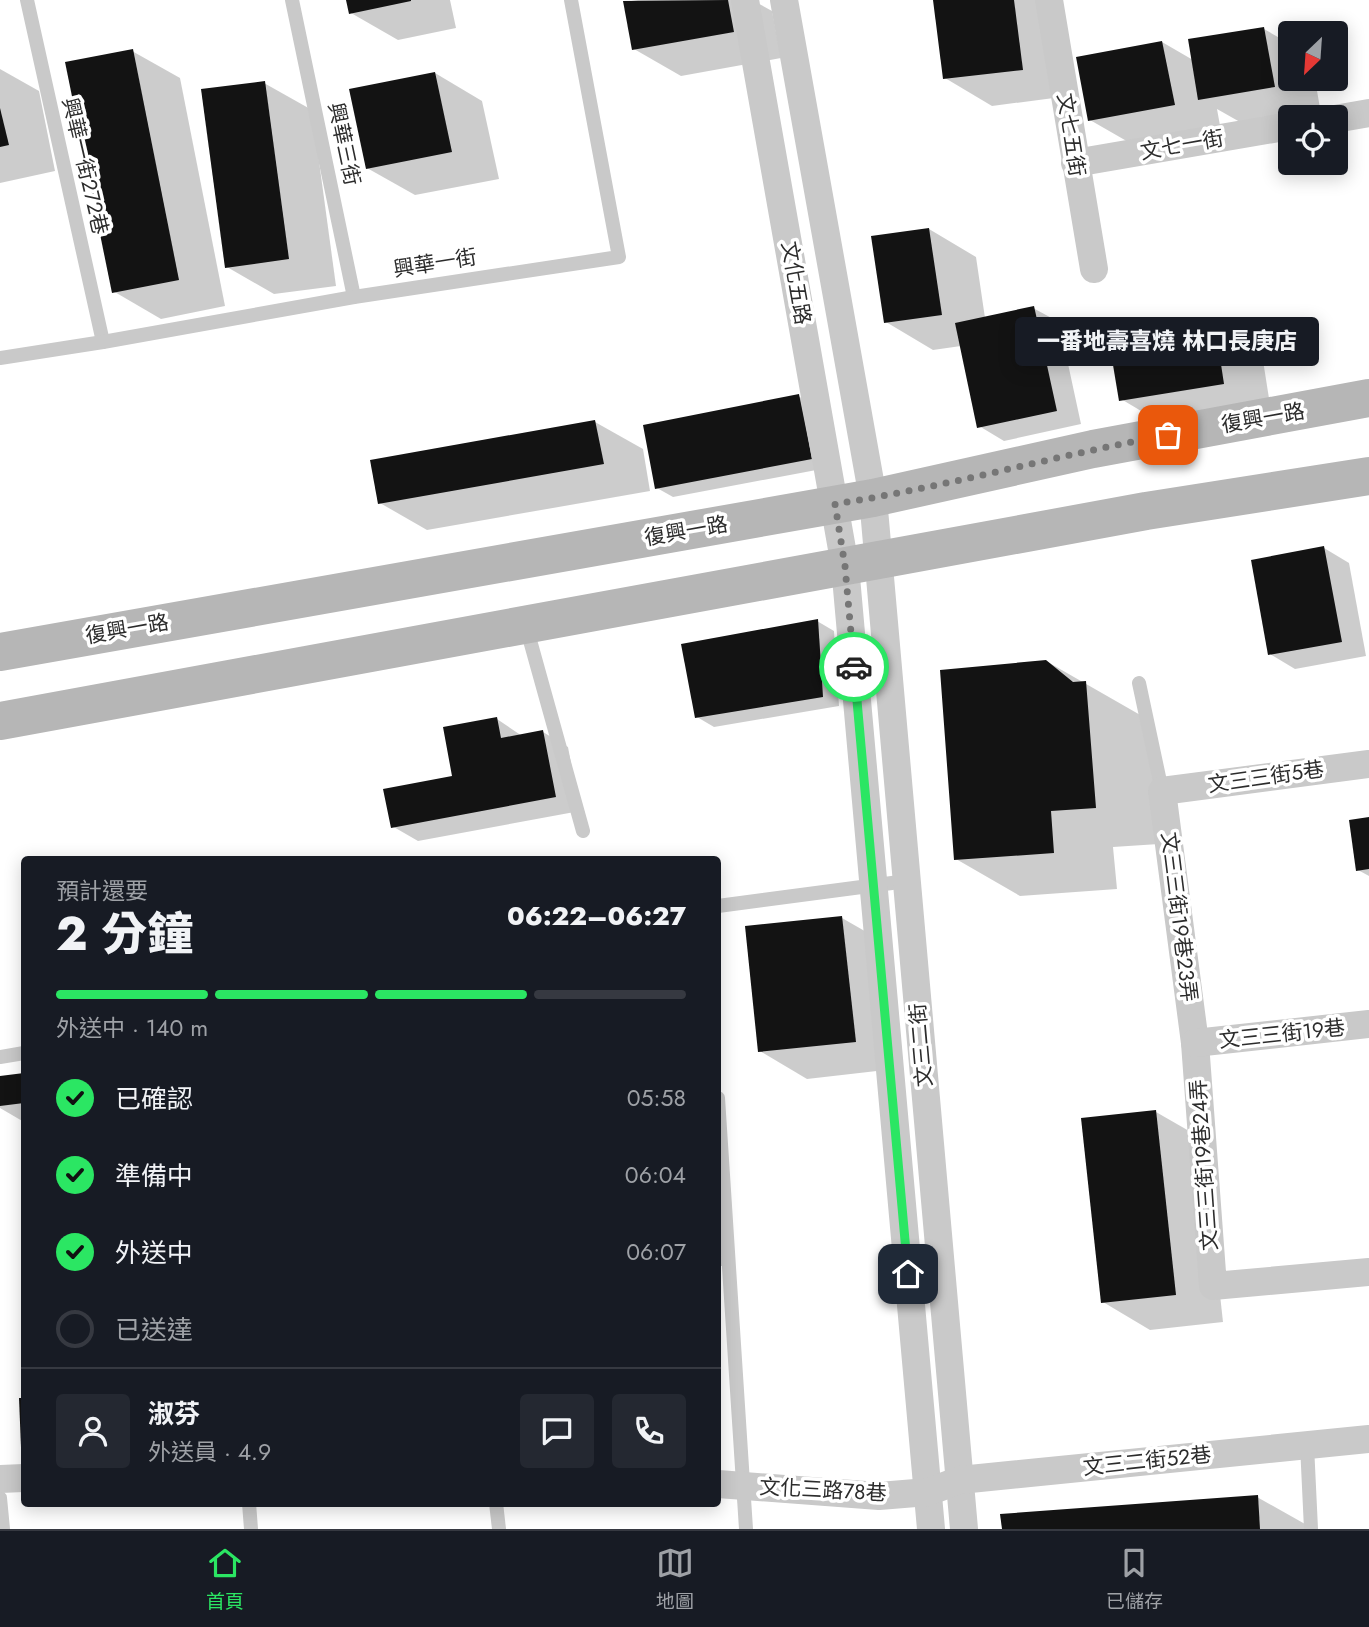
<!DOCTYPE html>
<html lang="zh-TW">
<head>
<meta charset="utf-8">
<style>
	:root { --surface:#171b24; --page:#242831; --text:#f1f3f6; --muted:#9ea1a6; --line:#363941; --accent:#2be663 }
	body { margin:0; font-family:Jost,"Noto Sans TC",sans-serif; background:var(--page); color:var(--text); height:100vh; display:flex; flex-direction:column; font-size:26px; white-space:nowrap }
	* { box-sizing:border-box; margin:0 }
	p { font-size:23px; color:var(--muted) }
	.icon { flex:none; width:38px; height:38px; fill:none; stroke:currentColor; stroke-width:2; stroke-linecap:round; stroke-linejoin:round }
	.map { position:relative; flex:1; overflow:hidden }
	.side { position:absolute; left:21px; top:856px; width:700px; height:651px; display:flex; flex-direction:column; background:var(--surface); border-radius:7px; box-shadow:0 4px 18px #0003 }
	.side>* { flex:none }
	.needle { width:46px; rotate:205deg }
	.tools { position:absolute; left:1278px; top:21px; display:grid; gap:14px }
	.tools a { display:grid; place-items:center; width:70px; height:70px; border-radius:7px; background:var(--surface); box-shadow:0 4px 18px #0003; font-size:35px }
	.pin { position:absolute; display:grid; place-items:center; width:60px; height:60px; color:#fff; margin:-30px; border-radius:14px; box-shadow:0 4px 10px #0006 }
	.courier { position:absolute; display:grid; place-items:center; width:70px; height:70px; margin:-35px; border:5px solid #2be663; border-radius:50%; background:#fff; color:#222; box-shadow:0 2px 9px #0007 }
	.bubble { position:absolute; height:49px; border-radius:7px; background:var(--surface); box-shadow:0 4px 18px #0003; font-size:23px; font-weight:800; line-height:49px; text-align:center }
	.head em { font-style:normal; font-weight:800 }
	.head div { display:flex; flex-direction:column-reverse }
	.head { display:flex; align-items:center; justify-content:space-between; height:119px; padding:0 35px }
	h1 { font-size:46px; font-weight:800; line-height:52px }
	.bar { display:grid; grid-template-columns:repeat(4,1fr); gap:10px 7px; align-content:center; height:84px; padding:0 35px }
	.bar i { height:9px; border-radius:5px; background:var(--line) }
	.bar .on { background:var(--accent) }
	.bar p { grid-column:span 4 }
	.line { display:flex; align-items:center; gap:18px; padding:0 35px; border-top:2px solid var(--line) }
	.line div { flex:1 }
	.round { display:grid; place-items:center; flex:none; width:74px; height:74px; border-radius:7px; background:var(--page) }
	ol { padding:0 35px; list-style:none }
	li { display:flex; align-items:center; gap:21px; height:77px }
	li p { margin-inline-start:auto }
	li .icon { padding:7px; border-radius:50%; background:var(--accent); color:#111; stroke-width:4 }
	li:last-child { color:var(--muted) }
	li i { width:38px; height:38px; border:4px solid var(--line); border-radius:50% }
	.tab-bar { display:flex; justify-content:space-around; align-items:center; height:98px; border-top:2px solid var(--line); background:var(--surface); font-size:19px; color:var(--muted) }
	.tab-bar a { display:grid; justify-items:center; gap:4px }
	.tab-bar .on { color:var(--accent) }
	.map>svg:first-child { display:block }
	.shadow { fill:#0003 }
	.building { fill:#131313 }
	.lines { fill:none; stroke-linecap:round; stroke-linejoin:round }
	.lane { stroke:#c9c9c9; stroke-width:14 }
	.street { stroke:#c9c9c9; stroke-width:28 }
	.secondary { stroke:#b6b6b6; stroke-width:38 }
	.done { stroke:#767676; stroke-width:7; stroke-dasharray:0 12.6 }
	.route { stroke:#2be663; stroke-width:9 }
	.labels { text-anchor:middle; stroke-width:7; stroke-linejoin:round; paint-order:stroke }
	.street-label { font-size:21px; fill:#2c2c2c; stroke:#fff }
</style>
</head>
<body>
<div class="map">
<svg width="1369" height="1529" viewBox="0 0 1369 1529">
	<rect width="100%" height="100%" fill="#fff"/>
	<g class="shadow">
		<path d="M348,0H450L456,28L398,40L351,13Z"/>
		<path d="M638,0H752L772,11L781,58L681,76L634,49L625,2Z"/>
		<path d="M935,0H1057L1069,96L992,106L945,78Z"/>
		<path d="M1264,29L1290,44V79H1315L1321,114L1290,117L1247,126L1217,109L1221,131L1137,147L1090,120L1162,42L1193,60Z"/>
		<path d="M132,51L180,78L225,306L161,319L113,291Z"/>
		<path d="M0,69L39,91L55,171L0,183Z"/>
		<path d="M435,73L482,101L499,179L415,195L367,168Z"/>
		<path d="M264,83L312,110L336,286L274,294L227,267Z"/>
		<path d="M929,229L976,257L985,318L1033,308L1059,322L1081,424L1004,441L979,426L961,346L933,350L886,322Z"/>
		<path d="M1215,326L1262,354L1271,411L1168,427L1121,399Z"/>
		<path d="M798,396L815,406L827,468L673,497L657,488Z"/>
		<path d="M595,422L643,449L650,491L427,530L380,503Z"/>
		<path d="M1324,548L1349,563L1366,656L1295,669L1270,654Z"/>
		<path d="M817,621L834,631L839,706L714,727L697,717Z"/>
		<path d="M1046,661L1149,720L1159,844L1113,847L1117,889L1020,896L956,859Z"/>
		<path d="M497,719L522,736L543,732L568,747L580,811L418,841L392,826L454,777Z"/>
		<path d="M1369,819V876L1358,870Z"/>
		<path d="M842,918L889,945L903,1068L807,1079L760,1051Z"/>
		<path d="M24,1075V1122L0,1108V1078Z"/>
		<path d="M1156,1112L1203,1139L1223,1322L1150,1330L1103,1302Z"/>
		<path d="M718,1175L723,1266H718Z"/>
		<path d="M1257,1497L1305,1524V1529H1003Z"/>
	</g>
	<g class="building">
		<path d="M346,0H411V1L349,14Z"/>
		<path d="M728,0L734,32L632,50L623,1Z"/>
		<path d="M933,0H1014L1023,70L943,79Z"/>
		<path d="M1264,27L1275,87L1198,100L1188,39Z"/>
		<path d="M1162,41L1175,105L1088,121L1076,57Z"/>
		<path d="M133,49L179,280L112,293L65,62Z"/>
		<path d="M435,72L452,152L366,169L349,89Z"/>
		<path d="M265,81L289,259L225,268L201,89Z"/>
		<path d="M0,108L9,145L0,147Z"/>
		<path d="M929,228L942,315L884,323L871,236Z"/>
		<path d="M1034,306L1057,411L977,428L955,323Z"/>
		<path d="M1215,325L1224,384L1119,401L1109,341Z"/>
		<path d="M799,394L812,459L655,489L643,425Z"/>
		<path d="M595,420L604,464L378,504L370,460Z"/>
		<path d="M1324,546L1342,642L1268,655L1251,560Z"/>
		<path d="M818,619L823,697L695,718L681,644Z"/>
		<path d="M1046,660L1073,682L1086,681L1096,808L1051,811L1054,853L954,860L940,670Z"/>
		<path d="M497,717L501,738L543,730L556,797L391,828L383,789L452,776L443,727Z"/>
		<path d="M1369,817V869L1356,871L1349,820Z"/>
		<path d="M842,916L856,1042L758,1052L745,926Z"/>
		<path d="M24,1073V1103L0,1106V1076Z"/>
		<path d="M1156,1110L1176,1295L1101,1303L1081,1118Z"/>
		<path d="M19,1398H24V1447H21Z"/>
		<path d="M1258,1495L1260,1529H1002L1000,1514Z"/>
	</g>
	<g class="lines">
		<g class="lane">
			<path d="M27,0L103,342"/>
			<path d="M292,0L354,297"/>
			<path d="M0,358L103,342L354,297L619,257L571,0"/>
			<path d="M526,626L583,831"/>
			<path d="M1139,683L1162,791"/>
			<path d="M718,906L907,881"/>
			<path d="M0,1057L24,1053"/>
			<path d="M718,1098L746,1529"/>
			<path d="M1307,1445L1311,1529"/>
			<path d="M0,1498L3,1529"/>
			<path d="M249,1503L251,1529"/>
			<path d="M496,1503L499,1529"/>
		</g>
		<g class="street">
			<path d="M745,0L845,566L931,1529"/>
			<path d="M784,0L873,498L964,1529"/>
			<path d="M1049,0L1094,269"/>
			<path d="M1335,119L1369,113"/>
			<path d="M1075,163L1290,126"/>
			<path d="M1369,764L1162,791L1195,1043L1213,1286L1369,1272"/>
			<path d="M1195,1043L1369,1024"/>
			<path d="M0,1479L24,1478"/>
			<path d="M718,1484L879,1496L928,1492L960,1480L1369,1439"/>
		</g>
		<g class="secondary">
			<path d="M0,652L873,498L1093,449L1369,398"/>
			<path d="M0,721L1146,511L1369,476"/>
		</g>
	</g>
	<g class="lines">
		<path class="done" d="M854,667L845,566L835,504C947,487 1057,455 1168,435"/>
		<path class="route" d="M854,667L908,1274"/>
	</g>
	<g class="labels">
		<g class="street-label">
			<text transform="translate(1071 135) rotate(81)" y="7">文七五街</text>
			<text transform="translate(344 144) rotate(78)" y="7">興華三街</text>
			<text transform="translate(1182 145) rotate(-10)" y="7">文七一街</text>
			<text transform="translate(85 166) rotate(77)" y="7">興華一街272巷</text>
			<text transform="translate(435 263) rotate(-9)" y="7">興華一街</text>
			<text transform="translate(796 283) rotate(80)" y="7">文化五路</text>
			<text transform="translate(1263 418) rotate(-10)" y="7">復興一路</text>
			<text transform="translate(686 531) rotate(-10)" y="7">復興一路</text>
			<text transform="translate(127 629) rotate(-10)" y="7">復興一路</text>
			<text transform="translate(1266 777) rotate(-8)" y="7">文三三街5巷</text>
			<text transform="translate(1179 917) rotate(83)" y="7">文三三街19巷23弄</text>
			<text transform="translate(1282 1034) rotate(-6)" y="7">文三三街19巷</text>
			<text transform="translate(921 1045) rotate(-95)" y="7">文三二街</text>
			<text transform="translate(1204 1165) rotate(-94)" y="7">文三三街19巷24弄</text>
			<text transform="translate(1147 1461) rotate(-6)" y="7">文三二街52巷</text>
			<text transform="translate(823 1490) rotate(3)" y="7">文化三路78巷</text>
		</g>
	</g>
</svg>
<div class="tools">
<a><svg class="needle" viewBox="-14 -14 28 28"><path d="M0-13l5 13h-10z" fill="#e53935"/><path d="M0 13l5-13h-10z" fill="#9ea1a6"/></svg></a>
<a><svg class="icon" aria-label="locate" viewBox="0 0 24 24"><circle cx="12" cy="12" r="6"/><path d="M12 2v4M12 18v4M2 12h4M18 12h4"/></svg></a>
</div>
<div class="pin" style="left:1168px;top:435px;background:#ea580c"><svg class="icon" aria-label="bag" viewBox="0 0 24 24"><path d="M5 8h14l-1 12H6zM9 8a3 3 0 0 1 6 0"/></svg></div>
<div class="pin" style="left:908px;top:1274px;background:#1f2937"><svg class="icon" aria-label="home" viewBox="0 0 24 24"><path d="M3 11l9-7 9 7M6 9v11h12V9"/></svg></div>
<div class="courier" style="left:854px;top:667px"><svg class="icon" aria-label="car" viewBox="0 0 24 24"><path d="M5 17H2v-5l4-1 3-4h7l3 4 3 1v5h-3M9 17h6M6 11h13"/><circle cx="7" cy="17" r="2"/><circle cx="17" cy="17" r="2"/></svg></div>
<div class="bubble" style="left:1015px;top:317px;width:304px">一番地壽喜燒 林口長庚店</div>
<section class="side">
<div class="head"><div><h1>2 分鐘</h1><p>預計還要</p></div><em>06:22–06:27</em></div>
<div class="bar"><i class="on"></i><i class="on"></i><i class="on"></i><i></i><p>外送中 · 140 m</p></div>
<ol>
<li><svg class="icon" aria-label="check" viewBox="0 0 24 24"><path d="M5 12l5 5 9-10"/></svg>已確認<p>05:58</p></li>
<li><svg class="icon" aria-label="check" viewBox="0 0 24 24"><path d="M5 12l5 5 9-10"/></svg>準備中<p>06:04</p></li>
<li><svg class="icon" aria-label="check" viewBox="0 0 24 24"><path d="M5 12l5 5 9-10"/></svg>外送中<p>06:07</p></li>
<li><i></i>已送達</li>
</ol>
<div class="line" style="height:126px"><a class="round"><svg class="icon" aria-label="person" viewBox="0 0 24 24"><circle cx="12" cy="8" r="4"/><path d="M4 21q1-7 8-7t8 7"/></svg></a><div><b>淑芬</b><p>外送員 · 4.9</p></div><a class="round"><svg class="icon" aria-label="chat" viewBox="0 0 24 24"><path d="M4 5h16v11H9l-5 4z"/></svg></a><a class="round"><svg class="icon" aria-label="phone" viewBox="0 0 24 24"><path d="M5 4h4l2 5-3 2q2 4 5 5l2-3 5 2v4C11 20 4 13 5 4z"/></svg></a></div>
</section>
</div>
<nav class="tab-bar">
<a class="on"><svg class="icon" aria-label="home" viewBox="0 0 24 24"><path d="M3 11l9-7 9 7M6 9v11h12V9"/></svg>首頁</a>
<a><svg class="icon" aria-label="map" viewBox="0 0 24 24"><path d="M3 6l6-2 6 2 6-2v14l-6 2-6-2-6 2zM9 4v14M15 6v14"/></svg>地圖</a>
<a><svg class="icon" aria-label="saved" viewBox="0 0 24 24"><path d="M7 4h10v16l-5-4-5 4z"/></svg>已儲存</a>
</nav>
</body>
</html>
